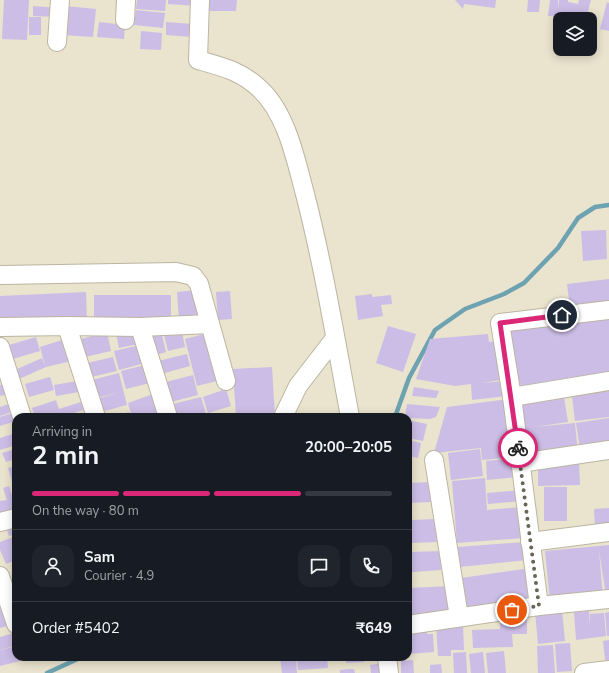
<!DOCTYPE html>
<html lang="en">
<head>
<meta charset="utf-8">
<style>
	:root { --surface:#171b24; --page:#20242c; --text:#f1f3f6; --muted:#9ea1a6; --line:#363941; --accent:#db2777 }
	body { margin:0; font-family:"Nunito Sans",sans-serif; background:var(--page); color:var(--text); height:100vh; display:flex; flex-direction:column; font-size:15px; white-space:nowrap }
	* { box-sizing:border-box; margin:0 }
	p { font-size:13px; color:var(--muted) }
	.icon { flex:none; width:22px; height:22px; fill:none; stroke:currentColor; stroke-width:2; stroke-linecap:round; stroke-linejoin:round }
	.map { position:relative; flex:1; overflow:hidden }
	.panel { position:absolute; left:12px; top:413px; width:400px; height:248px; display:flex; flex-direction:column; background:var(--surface); border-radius:12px; box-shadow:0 2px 10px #0003 }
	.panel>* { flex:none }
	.buttons { position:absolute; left:553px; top:12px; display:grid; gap:8px }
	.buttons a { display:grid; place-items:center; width:44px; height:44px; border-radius:8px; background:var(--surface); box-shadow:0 2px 10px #0003; font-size:20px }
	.pin { position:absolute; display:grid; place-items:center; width:34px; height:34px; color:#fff; margin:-17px; border:2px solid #fff; border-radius:50%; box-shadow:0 1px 4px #0007 }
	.courier { position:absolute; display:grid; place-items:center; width:40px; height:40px; margin:-20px; border:3px solid #db2777; border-radius:50%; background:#fff; color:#222; box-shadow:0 1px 5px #0007 }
	.overview em { font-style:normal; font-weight:700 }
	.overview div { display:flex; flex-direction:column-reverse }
	.overview { display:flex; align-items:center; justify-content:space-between; height:68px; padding:0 20px }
	h1 { font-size:26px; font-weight:700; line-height:30px }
	.bar { display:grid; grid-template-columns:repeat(4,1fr); gap:6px 4px; align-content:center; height:48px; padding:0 20px }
	.bar i { height:5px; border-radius:3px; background:var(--line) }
	.bar .current { background:var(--accent) }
	.bar p { grid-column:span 4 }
	.line { display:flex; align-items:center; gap:10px; padding:0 20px; border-top:1px solid var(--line) }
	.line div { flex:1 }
	.round { display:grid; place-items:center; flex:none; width:42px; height:42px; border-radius:12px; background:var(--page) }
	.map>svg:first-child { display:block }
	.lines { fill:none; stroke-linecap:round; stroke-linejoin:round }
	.stream { stroke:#6da2b1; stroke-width:4.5 }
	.building { fill:#ccbde6 }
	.minor-casing { stroke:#bbb5a1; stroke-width:20 }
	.minor { stroke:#fff; stroke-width:18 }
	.done { stroke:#686458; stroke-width:4; stroke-dasharray:0 7.2 }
	.route { stroke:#db2777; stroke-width:5 }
</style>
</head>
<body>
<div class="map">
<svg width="609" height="673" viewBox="0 0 609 673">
	<rect width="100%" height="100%" fill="#eae3ce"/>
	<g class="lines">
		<g class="stream">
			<path d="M395,417L409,378L435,330L465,309L504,294L524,283L558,248L578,218L595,207L609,205"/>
			<path d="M47,673L82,657"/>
		</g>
	</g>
	<g class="building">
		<path d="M4,0H29L27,40L2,39Z"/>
		<path d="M137,0H166L165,11L136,9Z"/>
		<path d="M168,0H196V6L168,4Z"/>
		<path d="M209,0H237L236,11H208Z"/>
		<path d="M455,0H496L495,8L464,4L463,9Z"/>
		<path d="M528,0H540L539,12H527Z"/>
		<path d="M550,0H558V10L559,0H568V2L578,4L579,0H591L586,19L548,16Z"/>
		<path d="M607,2L609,3V31L600,29Z"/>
		<path d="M33,6L59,8L58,17L33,16Z"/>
		<path d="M65,6L96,9L93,37L63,35Z"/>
		<path d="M136,10L165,13L163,28L134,25Z"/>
		<rect x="29" y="17" width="12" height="18"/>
		<path d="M99,22L125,25L124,39L97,37Z"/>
		<path d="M166,22L192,24L191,37L166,35Z"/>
		<path d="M141,31L162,33L161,50L140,49Z"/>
		<path d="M606,230L607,259L583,261L581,231Z"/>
		<path d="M609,279V302L570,308L567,284Z"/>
		<path d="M196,290L199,319L179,321L177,292Z"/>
		<path d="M230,291L232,319L218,320L216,292Z"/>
		<path d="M86,292L87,322L0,325V296Z"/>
		<path d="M372,294V297L391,295L392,304L381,305L383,316L358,320L355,296Z"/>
		<rect x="94" y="295" width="77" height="28"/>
		<path d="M609,318V378L515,389L508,330Z"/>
		<path d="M388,326L416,334L403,372L376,363Z"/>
		<path d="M181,327L185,347L168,351L163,331Z"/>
		<path d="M135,330L138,344L119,348L116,334Z"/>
		<path d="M161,331L166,352L153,356L147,334Z"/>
		<path d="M107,332L111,351L85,357L81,339Z"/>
		<path d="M208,333L221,380L197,386L185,339Z"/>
		<path d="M488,334L489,342L496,341L501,380L482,383L506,381L507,396L472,400L471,384L455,386L416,379L430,339Z"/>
		<path d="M36,337L40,351L13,359L9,345Z"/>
		<path d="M65,339L71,361L46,367L19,379L15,370L42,358L45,366L40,347Z"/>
		<path d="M140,345L145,363L119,370L114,351Z"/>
		<path d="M187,354L190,366L161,374L158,361Z"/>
		<path d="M113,357L117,371L91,377L87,363Z"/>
		<path d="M145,365L150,383L126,389L121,371Z"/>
		<path d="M272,367L275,417H236L233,369Z"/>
		<path d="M119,373L127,405L101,412L97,399L120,392L97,398L92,380Z"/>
		<path d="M193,375L198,395L171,402L166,382Z"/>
		<path d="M50,377L54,390L29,397L25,384Z"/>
		<path d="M77,381L79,392L56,396L54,385Z"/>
		<path d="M6,384L8,394L0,396V385Z"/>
		<path d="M414,387L439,391L436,398L412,396Z"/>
		<path d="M226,389L231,406L208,413L203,397Z"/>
		<path d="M609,391V417L575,421L572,396Z"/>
		<path d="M156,393L164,417H132L128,403Z"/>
		<path d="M201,397L206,414L195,417H176L173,404Z"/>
		<path d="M564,397L568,422L534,427L575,423L578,454L528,459L521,404Z"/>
		<path d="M509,399L515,457L482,460L481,448L434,453L447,407Z"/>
		<path d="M56,400L59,409L84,401L86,409L62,417H35L32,408Z"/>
		<path d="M12,403L15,411L0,416V407Z"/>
		<path d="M407,404L440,407L436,417L430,419L408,418L405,417Z"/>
		<path d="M15,412L16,421L0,426V417Z"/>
		<path d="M129,412L131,417H113Z"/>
		<path d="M609,418V445L580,450L576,423Z"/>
		<path d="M408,420L427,424L423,441L408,438Z"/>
		<path d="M16,433V445L0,450V438Z"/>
		<path d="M408,440L421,443L418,458L408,456Z"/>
		<path d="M16,449V459L6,462L2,453Z"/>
		<path d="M480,449L483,476L451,480L448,453Z"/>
		<path d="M515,458L517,477L487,480L486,461Z"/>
		<path d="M579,461L580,485L538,486V462Z"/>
		<path d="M16,466V484L13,485L8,468Z"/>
		<path d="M485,478L487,510L522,507L524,538L457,543L452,481Z"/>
		<path d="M430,482L431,502L408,503V483Z"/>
		<path d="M9,486L16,509L0,513V501L7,500L3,488Z"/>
		<rect x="544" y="487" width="23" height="34"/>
		<path d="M521,490L522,501L488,504L487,493Z"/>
		<path d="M609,508V528L595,529L594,509Z"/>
		<path d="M435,519L437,542L412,543L411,520Z"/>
		<path d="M16,524V534L9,536L6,527Z"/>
		<path d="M16,536V560L6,564L0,550V542Z"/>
		<path d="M525,542L528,560L460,567L458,547Z"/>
		<path d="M609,545V595H606L599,551L603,597L550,601L545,551Z"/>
		<path d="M440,551L441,570L412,572L411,552Z"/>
		<path d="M531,568L536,605L466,614L461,578Z"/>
		<path d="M451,586L453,617L408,620V588Z"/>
		<path d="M5,606L11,625L0,628V608Z"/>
		<path d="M562,610L565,641L538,644L535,612Z"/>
		<path d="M589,611L590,627V614L604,613L606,636L576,640L574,612Z"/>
		<path d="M609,612V636H607L605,613Z"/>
		<path d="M527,617V634H512L513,647L473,648L472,630L500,629V618Z"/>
		<path d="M463,624L464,650H451V656H438L436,625Z"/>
		<path d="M411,630H427V634H433L434,652L408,654V635H411Z"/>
		<path d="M14,633L16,645L0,650V637Z"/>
		<path d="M609,640V667L606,668L603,641Z"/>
		<path d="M570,643L572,671L557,672L555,644Z"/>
		<path d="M553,645L555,673H538L537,646Z"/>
		<path d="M16,646V657H19L20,661L0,666V650Z"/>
		<path d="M504,651L506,673H488L486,653Z"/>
		<path d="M466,652L467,673H454L453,653Z"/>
		<path d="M483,652L485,673H471L469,654Z"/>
		<path d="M280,657H296L297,673H282Z"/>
		<path d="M297,657H327L328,668L298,670Z"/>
		<path d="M346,657H364V662L346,663Z"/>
		<path d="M366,657H381V660L366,661Z"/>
		<path d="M413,660L414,673H401V661Z"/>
		<path d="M384,663L386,673H371L370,665Z"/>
		<path d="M441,664L442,673H430V665Z"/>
		<path d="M349,669H354L355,673H340V670Z"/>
	</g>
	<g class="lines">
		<g class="minor-casing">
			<g id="minor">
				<path d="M200,0L198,60C223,67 241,71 260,89C287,114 296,161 305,194C324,268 336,342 350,417"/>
				<path d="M125,20L126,0"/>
				<path d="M57,42L60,0"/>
				<path d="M0,275L176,272L193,276L199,284L226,381"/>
				<path d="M67,326L96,417"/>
				<path d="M0,327L67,326L140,327L168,417"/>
				<path d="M140,327L210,324"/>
				<path d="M0,347L22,417"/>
				<path d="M512,397L609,381"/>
				<path d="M283,417L298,386L335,338"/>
				<path d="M434,460L459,617"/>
				<path d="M520,463L609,450"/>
				<path d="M0,522L16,518"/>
				<path d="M530,542L609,532"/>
				<path d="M0,576L16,624"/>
				<path d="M539,606L512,397L500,323L609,310"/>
				<path d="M408,625L539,606L609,599"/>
				<path d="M387,657L389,673"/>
				<path d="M584,673L609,670"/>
			</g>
		</g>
		<use href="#minor" class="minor"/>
	</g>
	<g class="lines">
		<path class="done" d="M512,610L539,606L518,448"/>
		<path class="route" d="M518,448L500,323L562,315"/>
	</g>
</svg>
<div class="buttons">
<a><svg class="icon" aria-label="layers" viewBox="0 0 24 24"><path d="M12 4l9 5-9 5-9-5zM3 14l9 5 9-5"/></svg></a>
</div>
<div class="pin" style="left:512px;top:610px;background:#ea580c"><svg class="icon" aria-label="bag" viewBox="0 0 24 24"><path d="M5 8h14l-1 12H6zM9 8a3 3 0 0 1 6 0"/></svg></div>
<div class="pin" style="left:562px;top:315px;background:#1f2937"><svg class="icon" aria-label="home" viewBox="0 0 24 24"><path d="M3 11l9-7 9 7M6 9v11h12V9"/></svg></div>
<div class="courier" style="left:518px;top:448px"><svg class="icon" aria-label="bike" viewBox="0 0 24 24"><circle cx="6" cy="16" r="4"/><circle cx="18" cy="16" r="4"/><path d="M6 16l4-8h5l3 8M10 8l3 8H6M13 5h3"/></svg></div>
<section class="panel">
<div class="overview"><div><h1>2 min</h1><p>Arriving in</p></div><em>20:00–20:05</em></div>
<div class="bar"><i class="current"></i><i class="current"></i><i class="current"></i><i></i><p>On the way · 80 m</p></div>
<div class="line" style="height:72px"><a class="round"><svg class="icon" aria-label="person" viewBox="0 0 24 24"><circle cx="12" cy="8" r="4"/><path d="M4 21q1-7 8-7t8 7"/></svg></a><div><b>Sam</b><p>Courier · 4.9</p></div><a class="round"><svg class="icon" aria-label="chat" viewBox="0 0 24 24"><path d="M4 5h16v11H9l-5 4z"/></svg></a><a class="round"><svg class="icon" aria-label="phone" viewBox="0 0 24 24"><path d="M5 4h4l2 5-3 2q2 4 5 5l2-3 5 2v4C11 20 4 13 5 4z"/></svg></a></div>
<div class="line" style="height:52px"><div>Order #5402</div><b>₹649</b></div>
</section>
</div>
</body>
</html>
